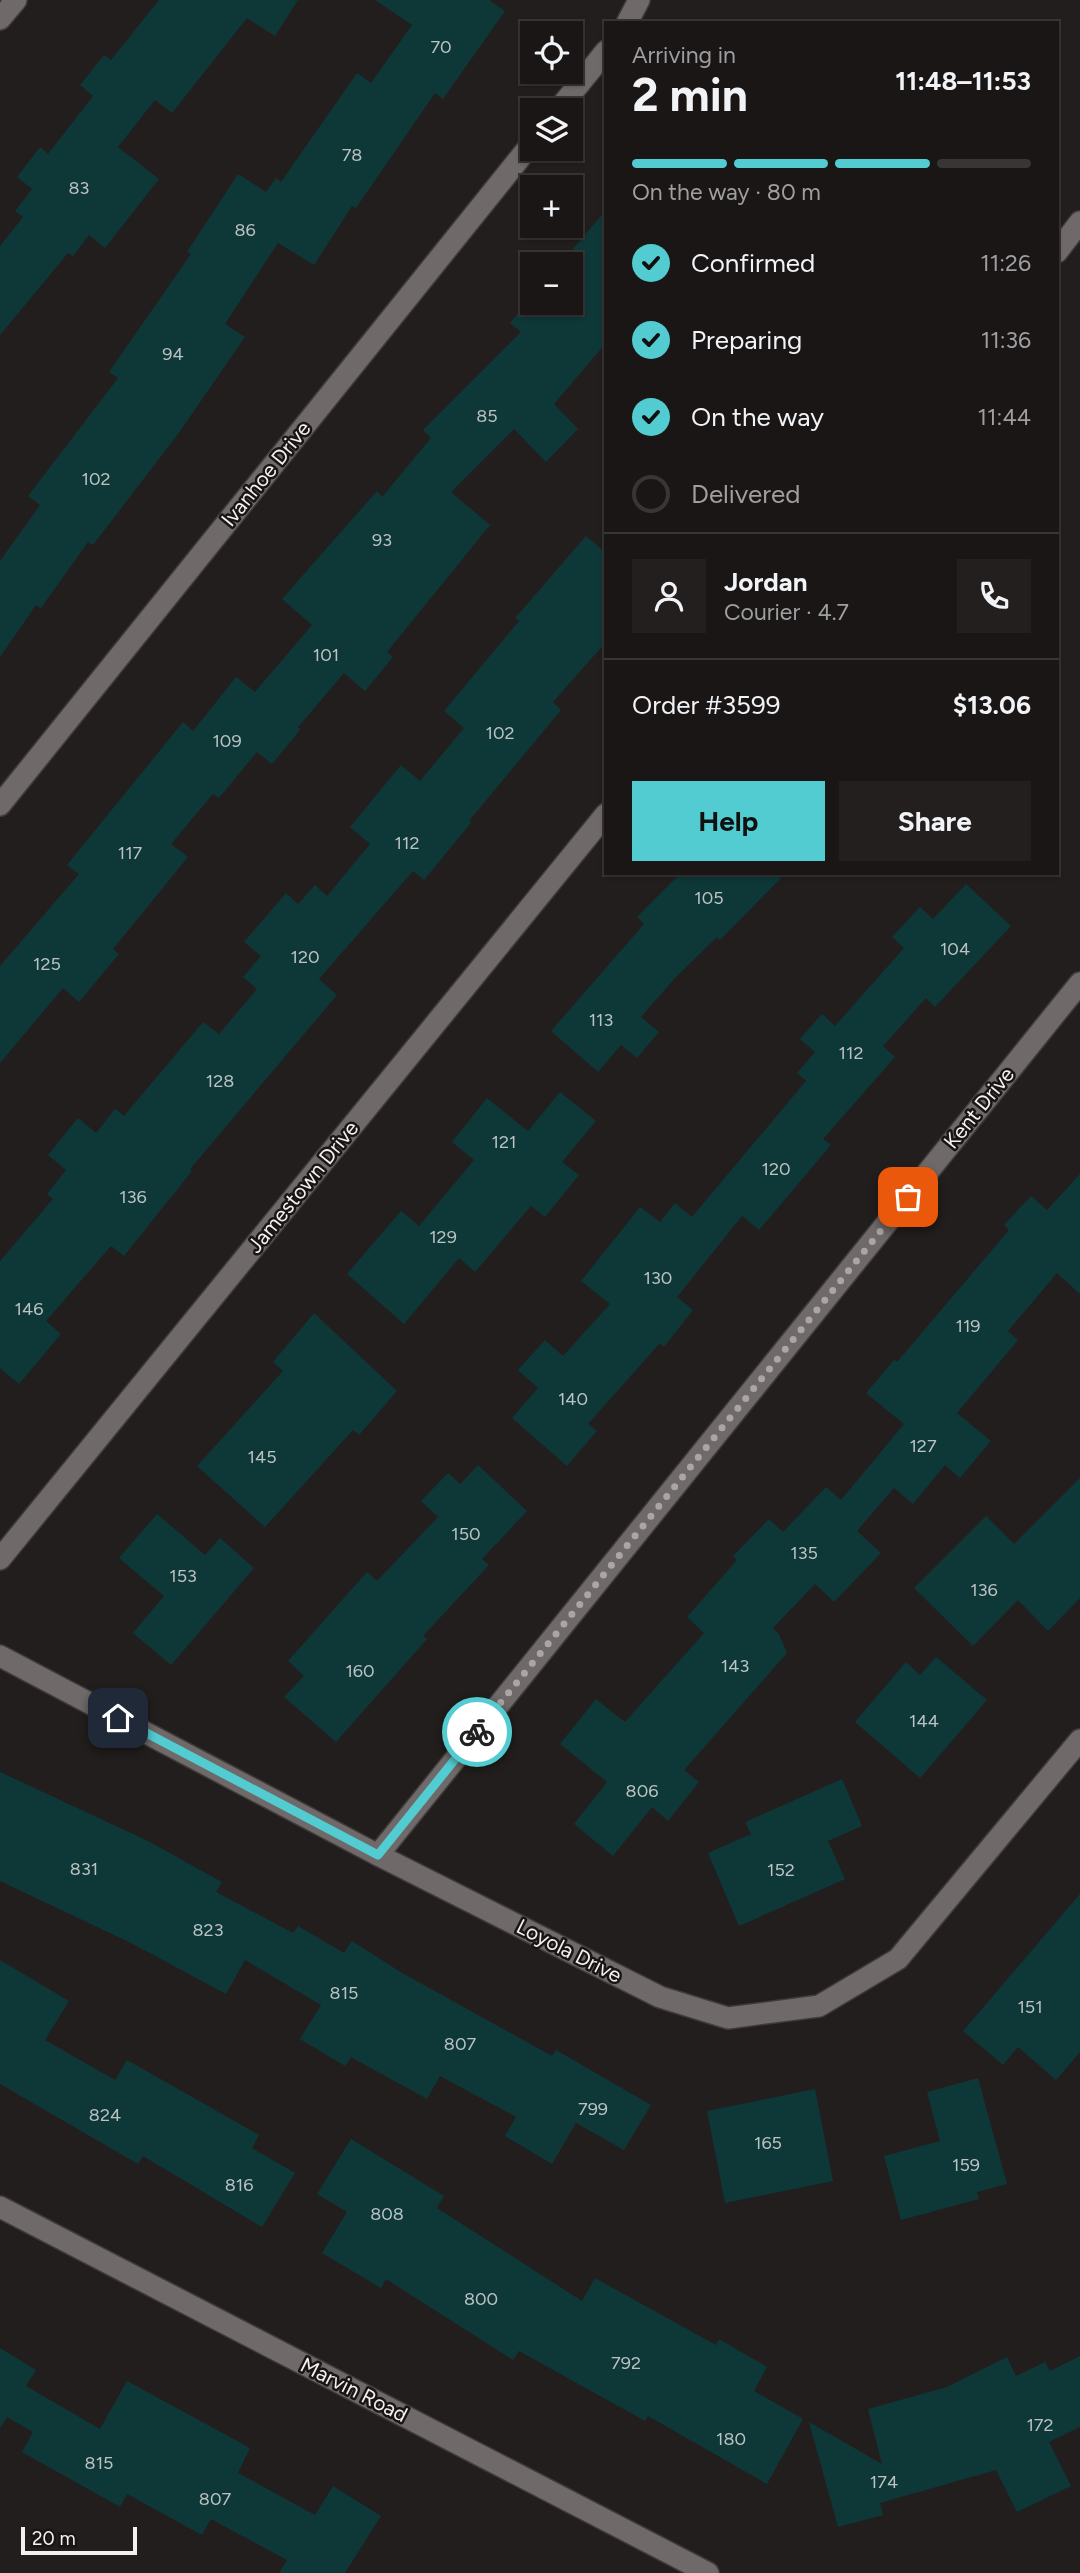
<!DOCTYPE html>
<html lang="en">
<head>
<meta charset="utf-8">
<style>
	:root { --surface:#1a1616; --page:#231f1f; --text:#f1f3f6; --muted:#9f9fa1; --line:#383535; --accent:#52ccd0 }
	body { margin:0; font-family:Figtree,sans-serif; background:var(--page); color:var(--text); height:100vh; display:flex; flex-direction:column; font-size:26px; white-space:nowrap }
	* { box-sizing:border-box; margin:0 }
	p { font-size:23px; color:var(--muted) }
	.icon { flex:none; width:38px; height:38px; fill:none; stroke:currentColor; stroke-width:2; stroke-linecap:round; stroke-linejoin:round }
	.map { position:relative; flex:1; overflow:hidden }
	.panel { position:absolute; left:604px; top:21px; width:455px; height:854px; display:flex; flex-direction:column; background:var(--surface); border-radius:0px; box-shadow:0 2px 5px #0004,0 0 0 2px var(--line) }
	.panel>* { flex:none }
	.buttons { position:absolute; left:520px; top:21px; display:grid; gap:14px }
	.buttons a { display:grid; place-items:center; width:63px; height:63px; border-radius:0px; background:var(--surface); box-shadow:0 2px 5px #0004,0 0 0 2px var(--line); font-size:35px }
	.scale { position:absolute; left:21px; bottom:18px; width:116px; box-sizing:border-box; padding-left:7px; border:4px solid #f4f0f0; border-top:0; font-size:19px; line-height:24px; white-space:nowrap; color:#f4f0f0; -webkit-text-stroke:5px #191515; paint-order:stroke }
	.pin { position:absolute; display:grid; place-items:center; width:60px; height:60px; color:#fff; margin:-30px; border-radius:14px; box-shadow:0 4px 10px #0006 }
	.courier { position:absolute; display:grid; place-items:center; width:70px; height:70px; margin:-35px; border:5px solid #52ccd0; border-radius:50%; background:#fff; color:#222; box-shadow:0 2px 9px #0007 }
	.overview em { font-style:normal; font-weight:700 }
	.overview div { display:flex; flex-direction:column-reverse }
	.overview { display:flex; align-items:center; justify-content:space-between; height:119px; padding:0 28px }
	h1 { font-size:46px; font-weight:700; line-height:52px }
	.bar { display:grid; grid-template-columns:repeat(4,1fr); gap:10px 7px; align-content:center; height:84px; padding:0 28px }
	.bar i { height:9px; border-radius:5px; background:var(--line) }
	.bar .selected { background:var(--accent) }
	.bar p { grid-column:span 4 }
	.line { display:flex; align-items:center; gap:18px; padding:0 28px; border-top:2px solid var(--line) }
	.line div { flex:1 }
	.round { display:grid; place-items:center; flex:none; width:74px; height:74px; border-radius:0px; background:var(--page) }
	ol { padding:0 28px; list-style:none }
	li { display:flex; align-items:center; gap:21px; height:77px }
	li p { margin-inline-start:auto }
	li .icon { padding:7px; border-radius:50%; background:var(--accent); color:#111; stroke-width:4 }
	li:last-child { color:var(--muted) }
	li i { width:38px; height:38px; border:4px solid var(--line); border-radius:50% }
	.primary-button { display:flex; gap:14px; margin-top:auto; padding:14px 28px }
	.primary-button a { flex:1; height:80px; border-radius:0px; background:var(--accent); color:#111; font-size:28px; font-weight:700; line-height:80px; text-align:center }
	.primary-button a+a { background:var(--page); color:var(--text) }
	.map>svg:first-child { display:block }
	.building { fill:#0e3738 }
	.lines { fill:none; stroke-linecap:round; stroke-linejoin:round }
	.street-casing { stroke:#3f3b3b; stroke-width:24 }
	.street { stroke:#6f6969; stroke-width:21 }
	.done { stroke:#aba6a6; stroke-width:7; stroke-dasharray:0 12.6 }
	.route { stroke:#52ccd0; stroke-width:9 }
	.labels { text-anchor:middle; stroke-width:5; stroke-linejoin:round; paint-order:stroke }
	.number-label { font-size:18px; fill:#bac2c2 }
	.street-label { font-size:21px; fill:#f4f0f0; stroke:#191515 }
</style>
</head>
<body>
<div class="map">
<svg width="1080" height="2573" viewBox="0 0 1080 2573">
	<rect width="100%" height="100%" fill="#231e1e"/>
	<g class="building">
		<path d="M159,0H298L275,36L247,18L172,113L155,100L118,147L159,179L105,248L89,235L73,256L68,253L0,335V246L23,217L15,211L32,189L17,177L40,147L48,154L93,96L80,85L104,55L111,60Z"/>
		<path d="M375,0H489L505,11L443,99L435,93L356,208L352,206L314,265L278,243L225,324L245,337L178,434L93,545L88,542L41,608L36,605L0,657V561L40,505L28,496L118,378L109,372L191,254L187,252L238,174L266,192L276,178L281,182L357,73L371,83L412,25Z"/>
		<path d="M606,210V343L554,404L578,429L546,462L514,429L451,492L490,525L387,652L393,657L365,691L344,673L298,727L300,730L272,764L257,752L219,798L213,794L171,844L188,857L113,949L119,954L79,1002L63,988L0,1063V966L79,874L67,865L183,722L193,731L236,677L255,692L312,625L282,599L377,491L382,497L431,438L423,430L521,332L510,323L532,297V303H570V264H560Z"/>
		<path d="M586,536L606,553V642L553,702L561,710L469,821L471,823L424,880L413,871L319,979L337,995L190,1169L192,1171L124,1256L111,1246L46,1321L61,1334L19,1384L0,1368V1261L53,1199L47,1194L66,1170L48,1155L78,1118L96,1133L115,1109L124,1116L203,1022L219,1034L257,989L243,977L261,956L244,942L286,893L298,904L315,885L327,896L370,844L350,827L401,765L420,781L464,728L444,711L519,621L515,618Z"/>
		<path d="M681,873H786L720,940L717,937L675,978L641,1017L659,1032L637,1058L621,1045L598,1072L551,1031L644,924L637,917Z"/>
		<path d="M966,884L1011,926L935,1007L926,998L883,1046L895,1057L823,1139L831,1145L759,1230L742,1216L677,1297L693,1310L664,1347L660,1343L588,1424L597,1431L567,1466L512,1418L538,1388L518,1370L545,1340L563,1356L610,1304L581,1281L640,1207L660,1222L675,1203L692,1217L806,1081L797,1073L815,1052L800,1039L822,1014L835,1026L904,948L892,937L920,907L933,919Z"/>
		<path d="M560,1092L596,1121L562,1162L579,1175L545,1217L531,1206L475,1272L459,1258L404,1324L347,1274L401,1211L419,1226L474,1160L452,1142L487,1098L528,1131Z"/>
		<path d="M1080,1174V1294L1057,1273L1008,1331L1018,1340L957,1413L991,1441L960,1478L945,1465L913,1504L894,1488L857,1531L881,1553L834,1602L815,1584L773,1628L779,1634L787,1653L684,1770L699,1782L668,1821L652,1807L613,1856L574,1824L607,1782L560,1744L596,1699L625,1722L704,1633L687,1617L737,1560L733,1556L769,1519L783,1532L826,1487L841,1500L904,1424L866,1393L894,1360L897,1362L1009,1230L1004,1225L1031,1196L1047,1210Z"/>
		<path d="M314,1313L397,1391L359,1435L353,1430L265,1527L197,1466L283,1371L273,1362Z"/>
		<path d="M478,1465L527,1511L482,1559L489,1565L423,1636L427,1639L336,1742L284,1697L304,1676L288,1661L367,1572L377,1581L438,1517L421,1501L448,1473L460,1484Z"/>
		<path d="M1080,1478V1598L1048,1631L1018,1600L973,1646L914,1588L986,1516L1014,1544Z"/>
		<path d="M157,1514L205,1555L220,1538L254,1568L171,1665L133,1633L164,1596L119,1558Z"/>
		<path d="M936,1657L987,1700L920,1778L855,1722L906,1662L920,1675Z"/>
		<path d="M0,1772L148,1841L222,1882L216,1892L293,1933L298,1926L344,1953L352,1941L402,1973L552,2056L556,2050L651,2105L624,2150L576,2123L552,2164L505,2136L516,2117L440,2076L427,2099L351,2057L345,2066L300,2039L321,2005L245,1960L226,1994L133,1944L0,1881Z"/>
		<path d="M842,1779L862,1826L828,1841L845,1879L739,1926L708,1853L751,1834L745,1822Z"/>
		<path d="M1080,1894V2052L1056,2080L1018,2047L1003,2065L963,2031Z"/>
		<path d="M0,1960L69,2001L45,2040L115,2080L127,2060L259,2135L252,2148L295,2173L262,2227L143,2156L138,2164L0,2084Z"/>
		<path d="M978,2078L1007,2184L977,2192L979,2199L901,2220L884,2156L940,2141L927,2092Z"/>
		<path d="M815,2089L833,2181L725,2203L707,2111Z"/>
		<path d="M351,2139L444,2196L437,2208L582,2301L595,2278L716,2345L719,2339L767,2367L754,2391L803,2419L767,2484L648,2416L645,2421L519,2351L513,2360L386,2279L381,2288L322,2253L347,2212L317,2194Z"/>
		<path d="M0,2348L36,2370L26,2386L100,2429L127,2381L250,2448L238,2473L315,2515L333,2486L381,2516L345,2573H279L287,2560L211,2519L202,2535L127,2494L120,2507L22,2452L33,2432L7,2417L0,2428Z"/>
		<path d="M1080,2356V2427L1049,2442L1071,2486L1017,2512L996,2470L880,2503L883,2515L838,2527L809,2422L882,2464L868,2409L947,2387L1007,2357L1016,2376L1045,2362L1050,2371Z"/>
	</g>
	<g class="lines">
		<g class="street-casing">
			<g id="street">
				<path d="M0,19L16,0"/>
				<path d="M627,23L639,0"/>
				<path d="M558,110L606,51"/>
				<path d="M1057,252L1080,222"/>
				<path d="M0,805L532,143"/>
				<path d="M0,1559L606,814"/>
				<path d="M0,1656L378,1855L660,1997L728,2018L819,2006L898,1959L1080,1740"/>
				<path d="M378,1855L1080,983"/>
				<path d="M0,2207L708,2573"/>
			</g>
		</g>
		<use href="#street" class="street"/>
	</g>
	<g class="lines">
		<path class="done" d="M477,1732L908,1197"/>
		<path class="route" d="M118,1718L378,1855L477,1732"/>
	</g>
	<g class="labels">
		<g class="number-label">
			<text x="441" y="53">70</text>
			<text x="352" y="161">78</text>
			<text x="79" y="194">83</text>
			<text x="245" y="236">86</text>
			<text x="173" y="360">94</text>
			<text x="487" y="422">85</text>
			<text x="96" y="485">102</text>
			<text x="382" y="546">93</text>
			<text x="326" y="661">101</text>
			<text x="500" y="739">102</text>
			<text x="227" y="747">109</text>
			<text x="407" y="849">112</text>
			<text x="130" y="859">117</text>
			<text x="709" y="904">105</text>
			<text x="955" y="955">104</text>
			<text x="305" y="963">120</text>
			<text x="47" y="970">125</text>
			<text x="601" y="1026">113</text>
			<text x="851" y="1059">112</text>
			<text x="220" y="1087">128</text>
			<text x="504" y="1148">121</text>
			<text x="776" y="1175">120</text>
			<text x="133" y="1203">136</text>
			<text x="443" y="1243">129</text>
			<text x="658" y="1284">130</text>
			<text x="29" y="1315">146</text>
			<text x="968" y="1332">119</text>
			<text x="573" y="1405">140</text>
			<text x="923" y="1452">127</text>
			<text x="262" y="1463">145</text>
			<text x="466" y="1540">150</text>
			<text x="804" y="1559">135</text>
			<text x="183" y="1582">153</text>
			<text x="984" y="1596">136</text>
			<text x="735" y="1672">143</text>
			<text x="360" y="1677">160</text>
			<text x="924" y="1727">144</text>
			<text x="642" y="1797">806</text>
			<text x="84" y="1875">831</text>
			<text x="781" y="1876">152</text>
			<text x="208" y="1936">823</text>
			<text x="344" y="1999">815</text>
			<text x="1030" y="2013">151</text>
			<text x="460" y="2050">807</text>
			<text x="593" y="2115">799</text>
			<text x="105" y="2121">824</text>
			<text x="768" y="2149">165</text>
			<text x="966" y="2171">159</text>
			<text x="239" y="2191">816</text>
			<text x="387" y="2220">808</text>
			<text x="481" y="2305">800</text>
			<text x="626" y="2369">792</text>
			<text x="1040" y="2431">172</text>
			<text x="731" y="2445">180</text>
			<text x="99" y="2469">815</text>
			<text x="884" y="2488">174</text>
			<text x="215" y="2505">807</text>
		</g>
		<g class="street-label">
			<text transform="translate(266 474) rotate(-51)" y="7">Ivanhoe Drive</text>
			<text transform="translate(979 1108) rotate(-51)" y="7">Kent Drive</text>
			<text transform="translate(303 1187) rotate(-51)" y="7">Jamestown Drive</text>
			<text transform="translate(569 1951) rotate(27)" y="7">Loyola Drive</text>
			<text transform="translate(354 2390) rotate(27)" y="7">Marvin Road</text>
		</g>
	</g>
</svg>
<div class="buttons">
<a><svg class="icon" aria-label="locate" viewBox="0 0 24 24"><circle cx="12" cy="12" r="6"/><path d="M12 2v4M12 18v4M2 12h4M18 12h4"/></svg></a>
<a><svg class="icon" aria-label="layers" viewBox="0 0 24 24"><path d="M12 4l9 5-9 5-9-5zM3 14l9 5 9-5"/></svg></a>
<a>+</a>
<a>−</a>
</div>
<div class="scale">20 m</div>
<div class="pin" style="left:908px;top:1197px;background:#ea580c"><svg class="icon" aria-label="bag" viewBox="0 0 24 24"><path d="M5 8h14l-1 12H6zM9 8a3 3 0 0 1 6 0"/></svg></div>
<div class="pin" style="left:118px;top:1718px;background:#1f2937"><svg class="icon" aria-label="home" viewBox="0 0 24 24"><path d="M3 11l9-7 9 7M6 9v11h12V9"/></svg></div>
<div class="courier" style="left:477px;top:1732px"><svg class="icon" aria-label="bike" viewBox="0 0 24 24"><circle cx="6" cy="16" r="4"/><circle cx="18" cy="16" r="4"/><path d="M6 16l4-8h5l3 8M10 8l3 8H6M13 5h3"/></svg></div>
<section class="panel">
<div class="overview"><div><h1>2 min</h1><p>Arriving in</p></div><em>11:48–11:53</em></div>
<div class="bar"><i class="selected"></i><i class="selected"></i><i class="selected"></i><i></i><p>On the way · 80 m</p></div>
<ol>
<li><svg class="icon" aria-label="check" viewBox="0 0 24 24"><path d="M5 12l5 5 9-10"/></svg>Confirmed<p>11:26</p></li>
<li><svg class="icon" aria-label="check" viewBox="0 0 24 24"><path d="M5 12l5 5 9-10"/></svg>Preparing<p>11:36</p></li>
<li><svg class="icon" aria-label="check" viewBox="0 0 24 24"><path d="M5 12l5 5 9-10"/></svg>On the way<p>11:44</p></li>
<li><i></i>Delivered</li>
</ol>
<div class="line" style="height:126px"><a class="round"><svg class="icon" aria-label="person" viewBox="0 0 24 24"><circle cx="12" cy="8" r="4"/><path d="M4 21q1-7 8-7t8 7"/></svg></a><div><b>Jordan</b><p>Courier · 4.7</p></div><a class="round"><svg class="icon" aria-label="phone" viewBox="0 0 24 24"><path d="M5 4h4l2 5-3 2q2 4 5 5l2-3 5 2v4C11 20 4 13 5 4z"/></svg></a></div>
<div class="line" style="height:91px"><div>Order #3599</div><b>$13.06</b></div>
<div class="primary-button"><a>Help</a><a>Share</a></div>
</section>
</div>
</body>
</html>
